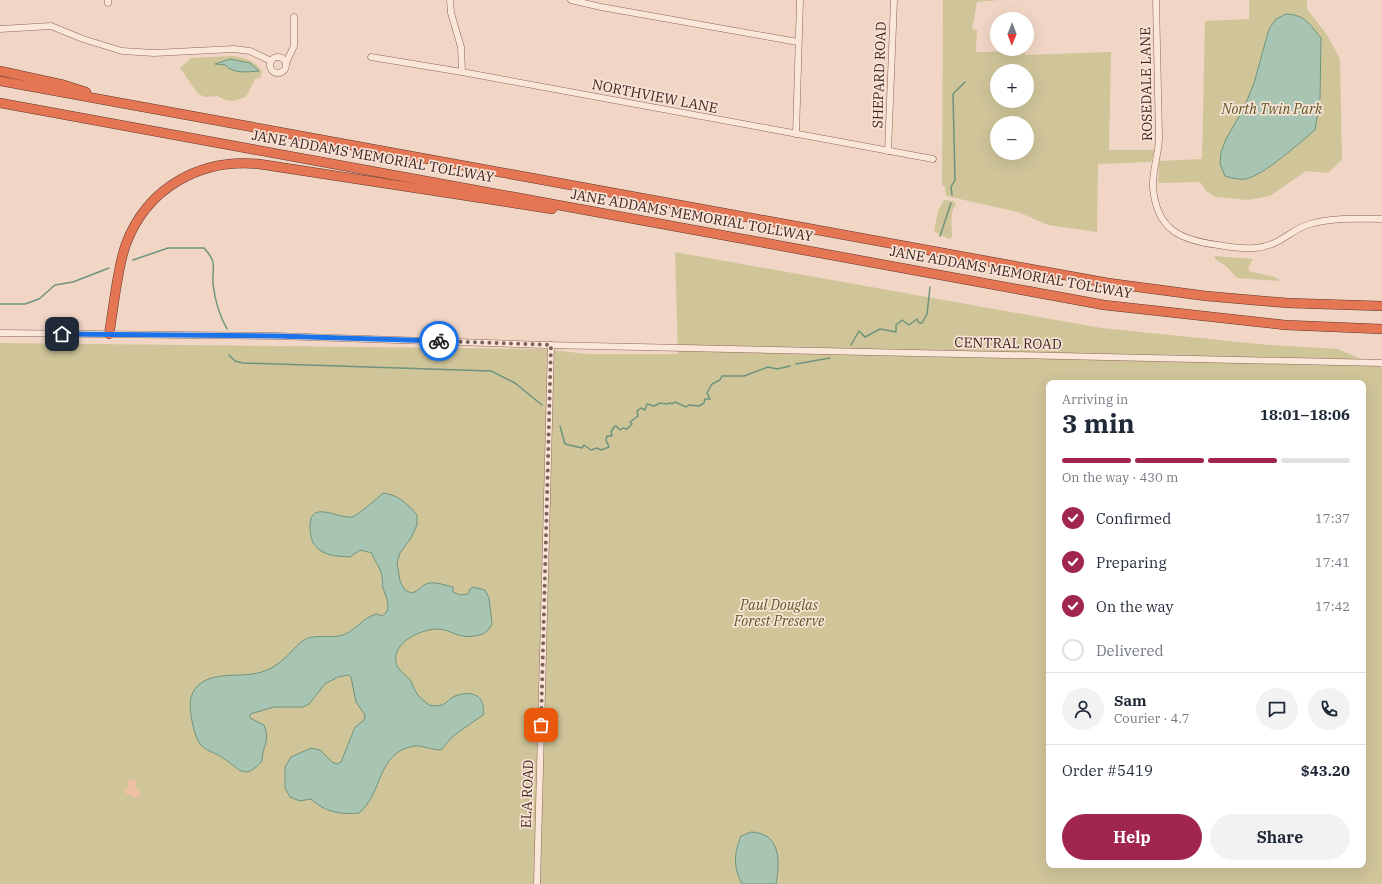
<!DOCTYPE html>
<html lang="en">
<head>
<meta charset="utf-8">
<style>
	:root { --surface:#fff; --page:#f2f2f3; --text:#1f2937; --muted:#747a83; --line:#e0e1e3; --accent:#a1264f }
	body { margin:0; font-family:"IBM Plex Serif",serif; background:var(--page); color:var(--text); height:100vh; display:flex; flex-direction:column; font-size:15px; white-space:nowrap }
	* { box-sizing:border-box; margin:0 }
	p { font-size:13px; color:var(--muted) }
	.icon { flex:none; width:22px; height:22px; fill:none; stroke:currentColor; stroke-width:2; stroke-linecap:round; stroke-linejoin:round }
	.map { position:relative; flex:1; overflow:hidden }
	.sheet { position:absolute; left:1046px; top:380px; width:320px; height:488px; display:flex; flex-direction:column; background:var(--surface); border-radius:8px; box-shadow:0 4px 16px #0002 }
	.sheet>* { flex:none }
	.needle { width:26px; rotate:181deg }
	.controls { position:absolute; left:990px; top:12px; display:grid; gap:8px }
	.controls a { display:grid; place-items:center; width:44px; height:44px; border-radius:50%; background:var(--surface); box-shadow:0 4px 16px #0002; font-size:20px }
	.pin { position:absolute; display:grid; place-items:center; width:34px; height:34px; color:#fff; margin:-17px; border-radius:8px; box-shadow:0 2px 6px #0006 }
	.courier { position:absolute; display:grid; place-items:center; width:40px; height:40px; margin:-20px; border:3px solid #1a73e8; border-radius:50%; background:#fff; color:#222; box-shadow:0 1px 5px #0007 }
	.headline em { font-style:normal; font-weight:700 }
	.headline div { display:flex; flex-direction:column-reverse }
	.headline { display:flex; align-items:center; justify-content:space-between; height:68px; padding:0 16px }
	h1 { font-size:26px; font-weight:700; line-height:30px }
	.bar { display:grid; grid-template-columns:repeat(4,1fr); gap:6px 4px; align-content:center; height:48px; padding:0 16px }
	.bar i { height:5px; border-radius:3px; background:var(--line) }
	.bar .on { background:var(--accent) }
	.bar p { grid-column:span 4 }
	.line { display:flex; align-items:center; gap:10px; padding:0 16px; border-top:1px solid var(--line) }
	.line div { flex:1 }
	.round { display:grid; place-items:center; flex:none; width:42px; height:42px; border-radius:21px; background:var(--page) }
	ol { padding:0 16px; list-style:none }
	li { display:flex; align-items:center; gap:12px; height:44px }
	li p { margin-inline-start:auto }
	li .icon { padding:4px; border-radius:50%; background:var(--accent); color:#fff; stroke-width:4 }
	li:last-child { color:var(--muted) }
	li i { width:22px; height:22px; border:2px solid var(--line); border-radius:50% }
	.action { display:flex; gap:8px; margin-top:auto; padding:8px 16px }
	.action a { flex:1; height:46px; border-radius:24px; background:var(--accent); color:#fff; font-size:16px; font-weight:700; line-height:46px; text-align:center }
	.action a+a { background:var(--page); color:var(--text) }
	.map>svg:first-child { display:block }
	.green { fill:#d0c599; fill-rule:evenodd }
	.sand { fill:#eec1a2 }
	.water { fill:#a8c5b3; stroke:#6e947e }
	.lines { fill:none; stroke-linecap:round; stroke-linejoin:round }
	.stream { stroke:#6e947e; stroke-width:1.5 }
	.minor-casing { stroke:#8e655a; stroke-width:7 }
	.highway-casing { stroke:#5c352e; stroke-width:10 }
	.minor { stroke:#fbe7da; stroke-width:6 }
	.highway { stroke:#e47653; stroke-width:9 }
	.done { stroke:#7c6259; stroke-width:4; stroke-dasharray:0 7.2 }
	.route { stroke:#1a73e8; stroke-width:5 }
	.labels { text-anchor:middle; stroke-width:3.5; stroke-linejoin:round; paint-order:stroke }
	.street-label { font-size:14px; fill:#3d241f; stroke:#f8e3d6 }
	.park-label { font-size:14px; font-style:italic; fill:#5b5724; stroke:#f8e3d6 }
</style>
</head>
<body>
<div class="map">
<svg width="1382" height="884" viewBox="0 0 1382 884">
	<rect width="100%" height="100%" fill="#f1d6c6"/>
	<g class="green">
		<path d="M943,0H999L977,2L972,29L977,30L976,52L1024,51L1025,55L1111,52L1109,150H1155L1151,162L1098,164L1097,232L1048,225L1018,212L946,196L945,187L942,185ZM997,71H1027V101H997ZM997,123H1027V153H997Z"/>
		<path d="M1249,0H1307V9L1327,35L1340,59L1342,160L1328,173L1306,171L1270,196L1247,200L1216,197L1206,191L1200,182L1158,183L1159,161L1202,159L1205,21L1249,19Z"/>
		<path d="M233,56C246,58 253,60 262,71L261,77L255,79L246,97L234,101L225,100L217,96L205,97L198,94L180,68L191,58Z"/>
		<path d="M944,200L954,201L956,204C949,214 952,226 952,237L949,239L934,231L938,211Z"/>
		<path d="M675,252L1101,328L1269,345L1338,349L1382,368V884H0V343L542,349L589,354H678ZM1049,383H1363V865H1049Z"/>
		<path d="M1214,256L1253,259L1248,268L1249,271L1274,277L1281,281L1237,278L1226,266L1215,259Z"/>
	</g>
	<path class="sand" d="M130,779L137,781L135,787L141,794L138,798L125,793V790L129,787L127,780Z"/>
	<g class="water">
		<path d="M1286,14C1306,15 1309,24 1321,38L1320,99L1315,130C1298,144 1269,171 1249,178C1242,181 1232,178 1225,176L1220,164L1221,152L1226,139L1244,108L1254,83L1269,29L1276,19Z"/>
		<path d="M230,59L250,63L259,71C248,72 233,74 225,65L215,64Z"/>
		<path d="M383,493C397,494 409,505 417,515V525L411,538L400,553L397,563L400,581L405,590L411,593C417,592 419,589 424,585C432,580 444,585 453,587V592L460,595L468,594L470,589L473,587L485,590L489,598L492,624C488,632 483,635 475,636C456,639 452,629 437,629C421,629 392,643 396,662C397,670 406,675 411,681C413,685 414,689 416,692C419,698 425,701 429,705C434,706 437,706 442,705C447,703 450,698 455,696C472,690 486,695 483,715L453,736L441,750C433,750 420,745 414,746C376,753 384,792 359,813C341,815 325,812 311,799L300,801L290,797L285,788V767L291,757L311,748L320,750L332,762L337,764L341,762L355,727L364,720L365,715L356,702L351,677L348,675L338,677L325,684L309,704L303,707H274L250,714V718L264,725C271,741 262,746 262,761C244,782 239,768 223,758C216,753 207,751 202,746C194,740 188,707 191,697C200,669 236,678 258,673C271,670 282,662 291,652C295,648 299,643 304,640C313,634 329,638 339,636C355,633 362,617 377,614L382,616C393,610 386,597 383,588C382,582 383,576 380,570C378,563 373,560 372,553L360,550L350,557C336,556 322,556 314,544C311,540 310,531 310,526C310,499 338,519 352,517C357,516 378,498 383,493Z"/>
		<path d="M751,832C781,833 780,861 776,884H742C733,867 734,853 741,836Z"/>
	</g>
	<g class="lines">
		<g class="stream">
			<path d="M952,195L951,187L955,180L953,94L965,82"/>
			<path d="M940,236L951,203"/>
			<path d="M133,260L168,248H204C218,263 212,267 213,284C215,300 219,315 227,329"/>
			<path d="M0,304H25L39,299L55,285L73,282L109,268"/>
			<path d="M851,345L859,331L865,337L880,329L896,332V325L902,320L909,325L917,319L919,323H922L927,314L930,287"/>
			<path d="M229,355L235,361L243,363L491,371L515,383L542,405"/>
			<path d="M796,364L830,358"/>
			<path d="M560,426L565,444L582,448L584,445L591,450L597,448L601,450L609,447L606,440L607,436H612L611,432L614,427L616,426L620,430L623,428L627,429L632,424L630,422L638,416L637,411L641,408L645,410L647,404L654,406L660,403L666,404L670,403L672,404L675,402L686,407L689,405L699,406L704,403L705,399H710L707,393L712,384L720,380L722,376H744L768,367L777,369L790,366"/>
		</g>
		<g class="minor-casing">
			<g id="minor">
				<path d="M108,0V3"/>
				<path d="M450,0L451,13L461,47L462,72"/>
				<path d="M571,0L601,7L798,42"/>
				<path d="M1156,0C1157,46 1158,91 1159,137C1159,154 1152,170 1153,188C1157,230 1180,240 1218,245C1230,247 1243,249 1255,248C1281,246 1289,230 1310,224C1333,217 1358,219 1382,219"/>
				<path d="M0,29L51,26L83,39L122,51L154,53L234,49L250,51L271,61"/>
				<path d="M371,57L462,72L933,159"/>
				<circle cx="278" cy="65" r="8"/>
				<path d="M286,63L294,46V17"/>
				<path d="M796,134L800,0"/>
				<path d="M888,151L894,0"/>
				<path d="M0,333L277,336L546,345L1382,363"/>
				<path d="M537,884L551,345"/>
			</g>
		</g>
		<g class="highway-casing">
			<g id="highway">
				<path d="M0,71L64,85L86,92"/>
				<path d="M0,81L1108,283L1206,296L1287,303L1382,306"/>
				<path d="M0,103L1104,305L1285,325L1382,329"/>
				<path d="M109,334C114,307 117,268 126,244C147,188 200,158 259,164L552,209"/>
			</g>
		</g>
		<use href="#minor" class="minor"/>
		<use href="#highway" class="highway"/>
	</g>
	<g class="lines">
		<path class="done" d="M439,341L551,345L541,725"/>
		<path class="route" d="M62,334L277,336L439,341"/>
	</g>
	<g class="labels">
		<g class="street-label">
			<text transform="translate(879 75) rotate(-88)" y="5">SHEPARD ROAD</text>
			<text transform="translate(1146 84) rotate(-91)" y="5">ROSEDALE LANE</text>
			<text transform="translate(655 96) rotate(11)" y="5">NORTHVIEW LANE</text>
			<text transform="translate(373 156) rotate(10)" y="5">JANE ADDAMS MEMORIAL TOLLWAY</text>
			<text transform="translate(692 215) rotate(10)" y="5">JANE ADDAMS MEMORIAL TOLLWAY</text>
			<text transform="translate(1011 272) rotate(10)" y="5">JANE ADDAMS MEMORIAL TOLLWAY</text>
			<text transform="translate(1008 343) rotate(1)" y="5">CENTRAL ROAD</text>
			<text transform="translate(527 794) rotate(-88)" y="5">ELA ROAD</text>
		</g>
		<g class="park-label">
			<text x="1272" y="114">North Twin Park</text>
			<text x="779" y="610">Paul Douglas<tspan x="779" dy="16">Forest Preserve</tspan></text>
		</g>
	</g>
</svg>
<div class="controls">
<a><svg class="needle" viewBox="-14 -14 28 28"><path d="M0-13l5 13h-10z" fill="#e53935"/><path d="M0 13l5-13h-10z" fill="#747a83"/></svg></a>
<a>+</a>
<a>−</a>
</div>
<div class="pin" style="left:541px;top:725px;background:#ea580c"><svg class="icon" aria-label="bag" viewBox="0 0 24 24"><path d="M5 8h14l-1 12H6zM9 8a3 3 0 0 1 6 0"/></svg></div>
<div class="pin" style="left:62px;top:334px;background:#1f2937"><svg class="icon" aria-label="home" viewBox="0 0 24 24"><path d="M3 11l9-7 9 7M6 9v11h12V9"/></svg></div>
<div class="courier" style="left:439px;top:341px"><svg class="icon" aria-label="bike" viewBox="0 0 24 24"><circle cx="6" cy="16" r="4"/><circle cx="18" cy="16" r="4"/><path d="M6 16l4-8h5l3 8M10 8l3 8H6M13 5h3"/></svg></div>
<section class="sheet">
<div class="headline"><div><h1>3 min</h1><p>Arriving in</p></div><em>18:01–18:06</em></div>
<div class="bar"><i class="on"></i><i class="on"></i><i class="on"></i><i></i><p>On the way · 430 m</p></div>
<ol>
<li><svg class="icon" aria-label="check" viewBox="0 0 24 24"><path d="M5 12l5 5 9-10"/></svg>Confirmed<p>17:37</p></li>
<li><svg class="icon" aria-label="check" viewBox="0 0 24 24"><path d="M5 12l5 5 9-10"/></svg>Preparing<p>17:41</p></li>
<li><svg class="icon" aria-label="check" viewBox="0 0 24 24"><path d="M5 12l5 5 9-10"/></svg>On the way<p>17:42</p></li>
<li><i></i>Delivered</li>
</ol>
<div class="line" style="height:72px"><a class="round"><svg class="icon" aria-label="person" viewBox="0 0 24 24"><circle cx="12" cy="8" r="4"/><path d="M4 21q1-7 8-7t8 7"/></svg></a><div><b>Sam</b><p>Courier · 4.7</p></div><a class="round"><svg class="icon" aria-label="chat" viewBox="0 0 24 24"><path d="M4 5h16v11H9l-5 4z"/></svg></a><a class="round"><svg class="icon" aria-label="phone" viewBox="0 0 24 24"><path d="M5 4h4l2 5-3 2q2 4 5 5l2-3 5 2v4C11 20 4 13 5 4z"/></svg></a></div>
<div class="line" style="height:52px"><div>Order #5419</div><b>$43.20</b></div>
<div class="action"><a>Help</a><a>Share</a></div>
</section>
</div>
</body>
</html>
